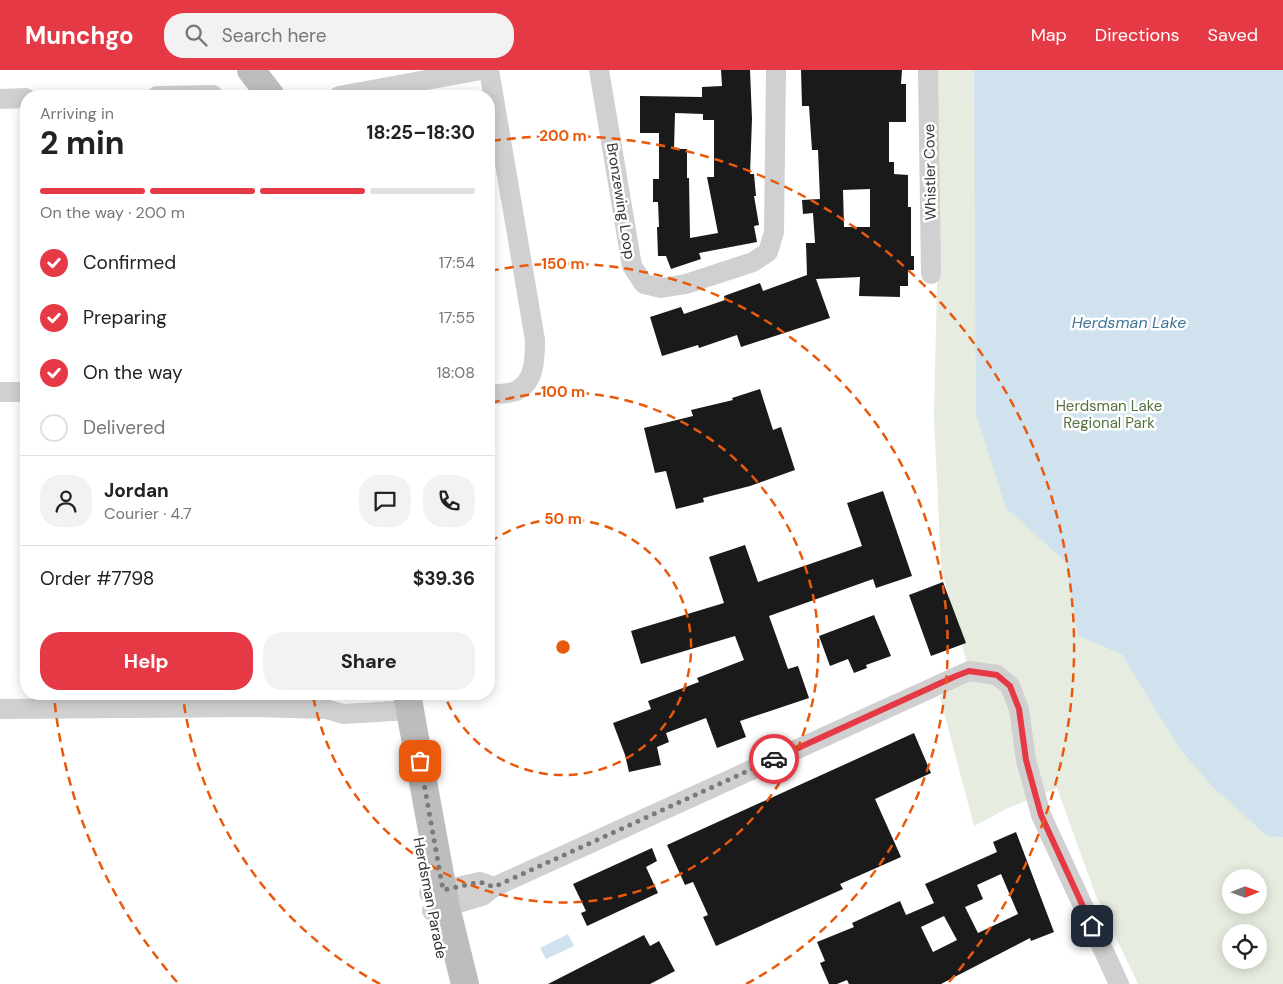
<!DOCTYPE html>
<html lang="en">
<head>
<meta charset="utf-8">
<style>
	:root { --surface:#fff; --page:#f2f2f2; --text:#222; --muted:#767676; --line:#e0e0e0; --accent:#e63946 }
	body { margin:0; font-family:"DM Sans",sans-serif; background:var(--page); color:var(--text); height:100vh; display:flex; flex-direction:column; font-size:19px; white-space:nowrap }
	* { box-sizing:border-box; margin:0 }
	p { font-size:16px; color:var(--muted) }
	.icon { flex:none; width:28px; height:28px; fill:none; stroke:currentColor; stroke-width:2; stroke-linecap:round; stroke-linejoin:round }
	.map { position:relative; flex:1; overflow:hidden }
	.panel { position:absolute; left:20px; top:20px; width:475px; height:610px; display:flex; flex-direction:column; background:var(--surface); border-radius:20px; box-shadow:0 2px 12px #0003 }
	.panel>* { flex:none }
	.needle { width:32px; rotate:89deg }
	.buttons { position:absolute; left:1222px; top:799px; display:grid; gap:10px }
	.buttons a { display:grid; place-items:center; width:45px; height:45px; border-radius:50%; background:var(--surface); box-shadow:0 2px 12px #0003; font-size:25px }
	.pin { position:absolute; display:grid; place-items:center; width:42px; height:42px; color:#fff; margin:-21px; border-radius:10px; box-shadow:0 2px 8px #0006 }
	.courier { position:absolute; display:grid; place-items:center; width:50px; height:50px; margin:-25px; border:4px solid #e63946; border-radius:50%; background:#fff; color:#222; box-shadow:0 1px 6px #0007 }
	.head em { font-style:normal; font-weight:700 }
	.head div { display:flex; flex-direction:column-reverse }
	.head { display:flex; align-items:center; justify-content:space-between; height:85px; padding:0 20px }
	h1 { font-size:32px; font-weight:700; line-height:38px }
	.bar { display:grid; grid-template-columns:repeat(4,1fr); gap:8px 5px; align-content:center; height:60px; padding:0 20px }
	.bar i { height:6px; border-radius:4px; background:var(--line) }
	.bar .current { background:var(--accent) }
	.bar p { grid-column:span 4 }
	.line { display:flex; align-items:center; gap:12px; padding:0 20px; border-top:1px solid var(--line) }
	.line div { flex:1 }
	.round { display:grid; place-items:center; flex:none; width:52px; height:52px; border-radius:20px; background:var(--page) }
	ol { padding:0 20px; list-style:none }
	li { display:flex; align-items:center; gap:15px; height:55px }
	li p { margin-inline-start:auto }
	li .icon { padding:5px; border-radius:50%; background:var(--accent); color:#fff; stroke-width:4 }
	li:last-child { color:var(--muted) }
	li i { width:28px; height:28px; border:2px solid var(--line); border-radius:50% }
	.primary-button { display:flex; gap:10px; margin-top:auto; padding:10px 20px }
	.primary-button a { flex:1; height:58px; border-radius:20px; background:var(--accent); color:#fff; font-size:20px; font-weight:700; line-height:58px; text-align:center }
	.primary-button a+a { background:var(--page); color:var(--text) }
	header { display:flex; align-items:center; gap:30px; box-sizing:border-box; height:70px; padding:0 25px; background:var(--accent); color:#fff }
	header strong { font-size:24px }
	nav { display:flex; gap:28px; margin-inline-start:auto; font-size:18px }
	.search { width:350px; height:45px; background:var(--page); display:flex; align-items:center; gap:12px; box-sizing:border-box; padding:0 18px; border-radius:20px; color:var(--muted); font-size:19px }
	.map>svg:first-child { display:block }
	.green { fill:#e6ecdf; fill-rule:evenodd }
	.water { fill:#cfe2ee }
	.building { fill:#1a1a1a; fill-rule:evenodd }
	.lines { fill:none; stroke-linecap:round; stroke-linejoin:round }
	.minor { stroke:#d0d0d0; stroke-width:20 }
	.secondary { stroke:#bdbdbd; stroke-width:28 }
	.done { stroke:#7a7a7a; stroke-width:5; stroke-dasharray:0 9 }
	.route { stroke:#e63946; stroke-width:6 }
	.ring { fill:none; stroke:#e8590c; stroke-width:2.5; stroke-dasharray:9 6 }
	.labels { text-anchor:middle; stroke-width:5; stroke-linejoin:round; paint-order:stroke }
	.street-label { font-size:15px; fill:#333; stroke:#fff }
	.park-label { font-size:15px; fill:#56703f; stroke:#fff }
	.water-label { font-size:16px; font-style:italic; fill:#3f7597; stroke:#fff }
	.centre { fill:#e8590c; stroke:#fff; stroke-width:2.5 }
	.ring-label { font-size:15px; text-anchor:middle; font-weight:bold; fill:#e8590c; stroke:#fff; stroke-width:5; stroke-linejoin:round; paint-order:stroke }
</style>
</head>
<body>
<header>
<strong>Munchgo</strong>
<div class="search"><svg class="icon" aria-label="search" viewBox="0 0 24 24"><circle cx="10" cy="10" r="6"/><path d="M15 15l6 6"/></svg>Search here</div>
<nav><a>Map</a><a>Directions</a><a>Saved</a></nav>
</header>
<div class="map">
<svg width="1283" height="914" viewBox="0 0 1283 914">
	<rect width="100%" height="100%" fill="#fff"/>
	<path class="green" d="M933,0H1283V914H1138L1096,826L1057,718L1006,739L974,756L940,627L969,601L941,497L934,347L937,212ZM1231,808H1259V835H1231ZM1231,862H1259V890H1231Z"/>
	<g class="water">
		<path d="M974,0H1283V767L1267,766L1213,717L1179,678L1122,584L1078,566L1066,492L1006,438L976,344Z"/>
		<path d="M568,864L574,876L546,889L540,878Z"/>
	</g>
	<g class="building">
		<path d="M721,0H750L752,49L750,104H754L756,126H754L759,155L754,156L757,172L699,183L701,189L671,199L666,186H658L657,157H659L658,132H653V109H659V63H640V26L702,27V17L722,16ZM675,43L703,44V50H714V107H707L718,163L690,168L689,108H687V79H674Z"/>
		<path d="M801,0H902L901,14H906V52H889V92H894V104L908,105V137H911V186H914V200H908V216H900V227L859,226L860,207L816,209L830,248L741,277L737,265L699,278L698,275L662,286L650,247L681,237L684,244L725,230L724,226L760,213L763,221L807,205L806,173H815L813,143L803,144L802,130L820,129L818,80H812L809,36H802ZM870,119V157H844L843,120Z"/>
		<path d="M760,319L773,360L781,357L795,400L750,416L703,428L704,432L676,439L666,401L655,403L644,358L693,346L691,340L733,330L732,328Z"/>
		<path d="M883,421L912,506L876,518L873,509L769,546L788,599L798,596L809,628L740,651L746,667L717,678L706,648L666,663L669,672L657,677L661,695L629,702L625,685L613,653L651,639L648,631L699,612L697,608L744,590L735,566L641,594L631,561L724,533L709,487L745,475L758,512L862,476L847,433Z"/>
		<path d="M943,512L966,573L931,586L909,525Z"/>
		<path d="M874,545L891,586L866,595L867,598L854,603L848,589L830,596L819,566Z"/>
		<path d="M914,663L931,703L875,729L901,787L840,814L843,819L716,876L703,847L708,845L693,812L685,815L667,775Z"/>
		<path d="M1016,762L1054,862L1031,871L1030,868L941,914H849L847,910L837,914H829L820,893L825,891L817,872L854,857L852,853L900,831L906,845L934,833L925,814L997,782L993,772ZM1001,804L1018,844L978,863L965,837L983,829L977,815ZM944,846L957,870L933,882L921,857Z"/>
		<path d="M652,778L657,791L646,797L658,823L587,856L581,843L586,841L573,814Z"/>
		<path d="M644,865L650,876L659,871L675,901L650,914H548Z"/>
	</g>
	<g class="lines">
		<g class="minor">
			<path d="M599,0L632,196L644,214L661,218L686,214L753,192L768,182L774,162L776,0"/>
			<path d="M928,0L931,204"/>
			<path d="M157,26L213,25"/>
			<path d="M339,26L481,0"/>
			<path d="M0,29L26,28"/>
			<path d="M0,322H26"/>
			<path d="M489,324C496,324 506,324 513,322C535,315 535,289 535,270L489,0"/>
			<path d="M0,639L254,637L326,639L343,644L410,640"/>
			<path d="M429,823L480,812L494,817"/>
			<path d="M432,841L482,826L494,817L969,601L997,605L1010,616L1019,639L1026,690L1041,745L1119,914"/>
		</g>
		<g class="secondary">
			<path d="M251,0L271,26"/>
			<path d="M407,624L446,837L465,914"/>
		</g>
	</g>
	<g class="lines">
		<path class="done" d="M420,691L443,820L480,812L494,817L774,689"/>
		<path class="route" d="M774,689L956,606L969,601L997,605L1010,616L1019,639L1026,690L1041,745L1092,856"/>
	</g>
	<g class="ring">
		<path d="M490 472A128 128 0 1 1 444 624"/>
		<path d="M491 333A255 255 0 1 1 313 626"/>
		<path d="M380 914A383 383 0 0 1 183 627M490 201A383 383 0 0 1 746 914"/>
		<path d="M177 912A511 511 0 0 1 54 626M492 71A511 511 0 0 1 949 912"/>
	</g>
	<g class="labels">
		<g class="street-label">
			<text transform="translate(930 102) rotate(-91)" y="5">Whistler Cove</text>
			<text transform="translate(621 131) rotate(81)" y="5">Bronzewing Loop</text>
			<text transform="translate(430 828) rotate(79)" y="5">Herdsman Parade</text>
		</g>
		<g class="park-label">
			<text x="1109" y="341">Herdsman Lake<tspan x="1109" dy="17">Regional Park</tspan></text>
		</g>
		<g class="water-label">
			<text x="1129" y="258">Herdsman Lake</text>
		</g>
	</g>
	<circle cx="563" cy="577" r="8" class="centre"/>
	<g class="ring-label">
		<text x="563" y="71">200 m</text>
		<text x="563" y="199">150 m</text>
		<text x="563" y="327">100 m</text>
		<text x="563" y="454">50 m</text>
	</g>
</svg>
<div class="buttons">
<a><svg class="needle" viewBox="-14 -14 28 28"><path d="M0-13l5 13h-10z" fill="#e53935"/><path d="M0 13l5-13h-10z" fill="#767676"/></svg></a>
<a><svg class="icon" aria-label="locate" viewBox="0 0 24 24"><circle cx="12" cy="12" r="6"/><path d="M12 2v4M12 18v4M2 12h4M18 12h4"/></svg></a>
</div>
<div class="pin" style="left:420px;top:691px;background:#ea580c"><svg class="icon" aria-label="bag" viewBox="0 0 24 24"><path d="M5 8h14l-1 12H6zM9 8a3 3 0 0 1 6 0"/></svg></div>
<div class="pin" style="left:1092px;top:856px;background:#1f2937"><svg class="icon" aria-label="home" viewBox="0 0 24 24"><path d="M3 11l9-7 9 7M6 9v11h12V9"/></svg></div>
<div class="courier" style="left:774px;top:689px"><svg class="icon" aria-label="car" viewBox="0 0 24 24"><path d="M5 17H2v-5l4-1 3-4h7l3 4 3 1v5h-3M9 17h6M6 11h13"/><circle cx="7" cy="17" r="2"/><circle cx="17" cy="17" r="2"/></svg></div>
<section class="panel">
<div class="head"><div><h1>2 min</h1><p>Arriving in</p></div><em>18:25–18:30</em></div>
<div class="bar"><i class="current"></i><i class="current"></i><i class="current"></i><i></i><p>On the way · 200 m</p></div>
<ol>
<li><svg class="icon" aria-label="check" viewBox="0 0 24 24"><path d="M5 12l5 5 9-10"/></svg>Confirmed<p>17:54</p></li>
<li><svg class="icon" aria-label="check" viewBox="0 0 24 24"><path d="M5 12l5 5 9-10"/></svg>Preparing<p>17:55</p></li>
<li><svg class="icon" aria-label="check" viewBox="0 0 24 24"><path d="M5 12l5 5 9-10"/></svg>On the way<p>18:08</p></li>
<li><i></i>Delivered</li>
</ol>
<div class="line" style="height:90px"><a class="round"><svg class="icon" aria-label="person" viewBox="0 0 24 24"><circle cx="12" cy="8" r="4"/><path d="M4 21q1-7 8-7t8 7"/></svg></a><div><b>Jordan</b><p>Courier · 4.7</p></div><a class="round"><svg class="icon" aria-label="chat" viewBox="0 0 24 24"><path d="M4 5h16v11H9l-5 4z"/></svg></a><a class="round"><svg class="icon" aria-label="phone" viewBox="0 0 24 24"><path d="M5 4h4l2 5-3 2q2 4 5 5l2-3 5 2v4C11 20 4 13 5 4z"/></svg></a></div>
<div class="line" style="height:65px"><div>Order #7798</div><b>$39.36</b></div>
<div class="primary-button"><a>Help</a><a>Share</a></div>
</section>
</div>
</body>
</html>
